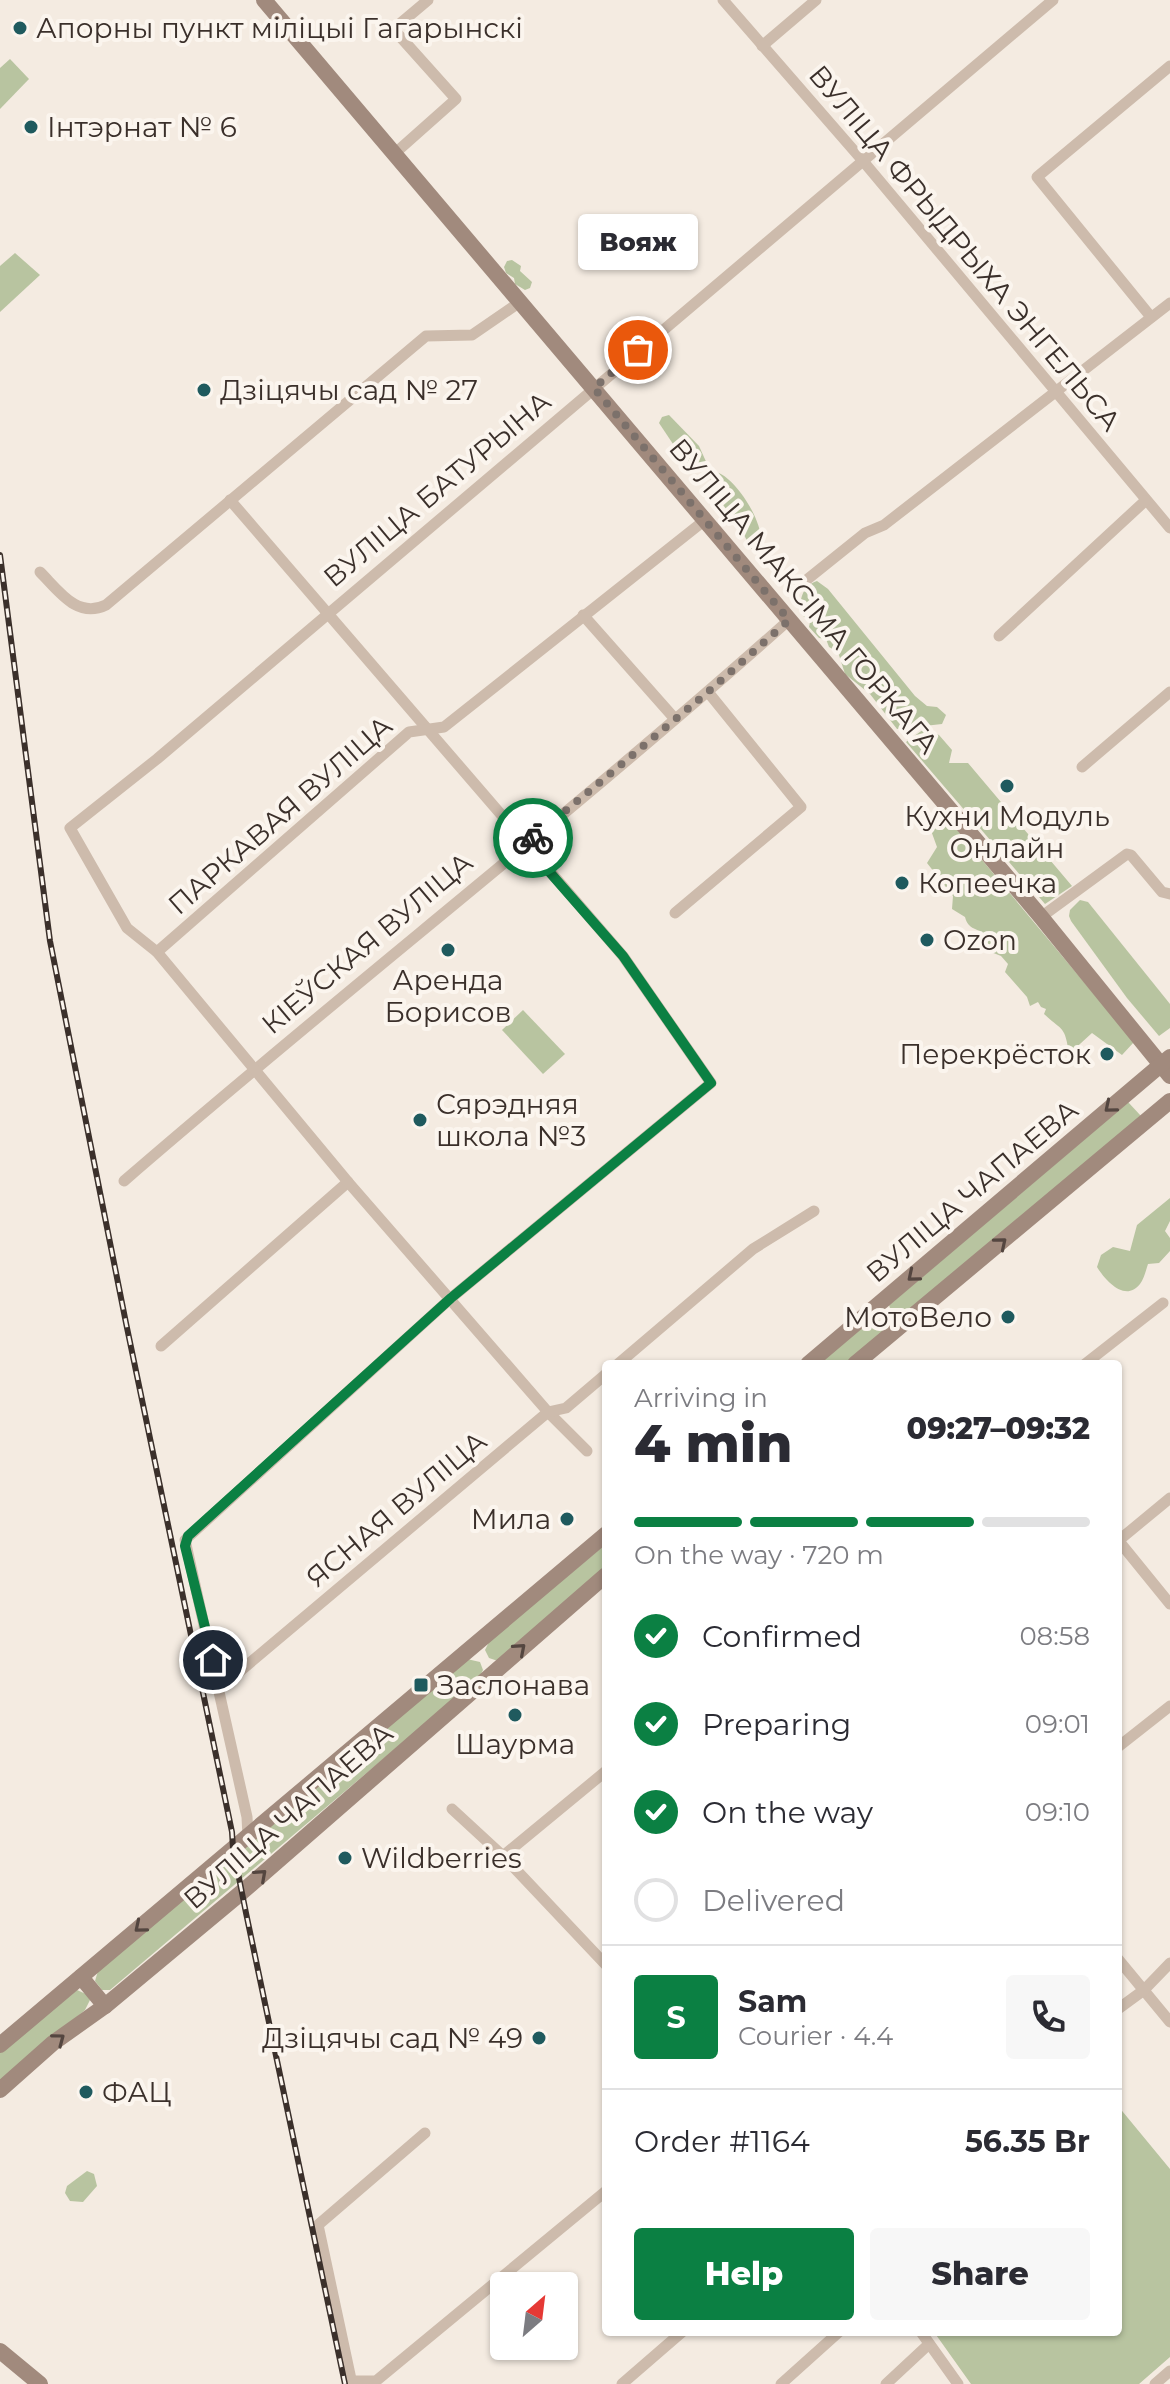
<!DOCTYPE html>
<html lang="en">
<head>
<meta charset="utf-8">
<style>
	:root { --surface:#fff; --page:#f7f7f7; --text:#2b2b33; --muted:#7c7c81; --line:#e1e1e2; --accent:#0b8043 }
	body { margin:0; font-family:Montserrat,sans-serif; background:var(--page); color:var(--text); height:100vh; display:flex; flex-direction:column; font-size:30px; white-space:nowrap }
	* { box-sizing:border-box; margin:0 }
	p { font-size:26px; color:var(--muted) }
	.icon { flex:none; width:44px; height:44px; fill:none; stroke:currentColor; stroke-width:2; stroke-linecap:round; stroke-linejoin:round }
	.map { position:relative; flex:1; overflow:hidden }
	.drawer { position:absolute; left:602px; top:1360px; width:520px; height:976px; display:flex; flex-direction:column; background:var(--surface); border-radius:8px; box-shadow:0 2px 6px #0004 }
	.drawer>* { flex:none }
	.needle { width:52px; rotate:28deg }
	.controls { position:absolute; left:490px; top:2272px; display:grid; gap:16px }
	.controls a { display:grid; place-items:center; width:88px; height:88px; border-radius:8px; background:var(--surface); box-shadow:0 2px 6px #0004; font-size:40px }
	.pin { position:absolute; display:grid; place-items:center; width:68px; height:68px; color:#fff; margin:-34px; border:4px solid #fff; border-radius:50%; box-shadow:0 2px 8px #0007 }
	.courier { position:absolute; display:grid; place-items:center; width:80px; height:80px; margin:-40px; border:6px solid #0b8043; border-radius:50%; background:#fff; color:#222; box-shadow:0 2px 10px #0007 }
	.bubble { position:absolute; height:56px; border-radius:8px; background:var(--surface); box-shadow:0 2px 6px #0004; font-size:26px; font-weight:800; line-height:56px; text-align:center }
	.overview em { font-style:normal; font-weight:800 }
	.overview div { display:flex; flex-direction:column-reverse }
	.overview { display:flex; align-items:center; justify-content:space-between; height:136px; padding:0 32px }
	h1 { font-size:52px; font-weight:800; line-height:60px }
	.bar { display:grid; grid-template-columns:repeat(4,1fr); gap:12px 8px; align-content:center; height:96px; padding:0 32px }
	.bar i { height:10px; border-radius:6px; background:var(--line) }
	.bar .selected { background:var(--accent) }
	.bar p { grid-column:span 4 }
	.line { display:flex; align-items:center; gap:20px; padding:0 32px; border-top:2px solid var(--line) }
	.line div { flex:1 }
	.round { display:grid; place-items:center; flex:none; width:84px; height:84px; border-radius:8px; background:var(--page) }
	ol { padding:0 32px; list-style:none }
	li { display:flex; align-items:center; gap:24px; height:88px }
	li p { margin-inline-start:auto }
	li .icon { padding:8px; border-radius:50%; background:var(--accent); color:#fff; stroke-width:4 }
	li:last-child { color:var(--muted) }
	li i { width:44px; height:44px; border:4px solid var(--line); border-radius:50% }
	.button { display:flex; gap:16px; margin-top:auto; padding:16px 32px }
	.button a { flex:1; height:92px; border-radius:8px; background:var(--accent); color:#fff; font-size:32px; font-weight:800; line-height:92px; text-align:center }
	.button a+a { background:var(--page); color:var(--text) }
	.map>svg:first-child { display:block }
	.green { fill:#b8c4a0 }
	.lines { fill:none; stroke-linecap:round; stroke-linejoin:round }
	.street { stroke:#cdbbac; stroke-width:11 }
	.secondary { stroke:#a18a7d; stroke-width:16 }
	.rail-casing { stroke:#3b302b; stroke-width:6 }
	.rail { stroke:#fbf5ee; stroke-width:3; stroke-dasharray:9; stroke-linecap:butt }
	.oneway { stroke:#544640 }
	.done { stroke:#7c716b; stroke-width:8; stroke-dasharray:0 14.4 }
	.route { stroke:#0b8043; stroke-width:10 }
	.poi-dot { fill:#1f5a5e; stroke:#fbf5ee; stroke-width:3 }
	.labels { text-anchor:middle; stroke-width:8; stroke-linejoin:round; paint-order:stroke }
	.poi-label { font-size:28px; fill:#3b302b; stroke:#fbf5ee; text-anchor:start }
	.street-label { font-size:28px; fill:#3b302b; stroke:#fbf5ee }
</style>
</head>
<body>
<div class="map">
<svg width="1170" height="2384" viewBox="0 0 1170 2384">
	<rect width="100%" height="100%" fill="#f4ebe1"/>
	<g class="green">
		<path d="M10,59L29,79L0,109V68Z"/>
		<path d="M15,253L40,275L0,312V266Z"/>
		<path d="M512,260L521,266L520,271L532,282L530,288L525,290L515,284L514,278L506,273L504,267L507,261Z"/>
		<path d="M669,415L699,446L708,466L697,470L675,447L659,423L662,417Z"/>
		<path d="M716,472C736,477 768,528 760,548L751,549C741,525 722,507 710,484L711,476Z"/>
		<path d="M817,581L828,589L915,696L927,706L937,707L946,715L942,724L897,729L870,694L845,674L838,652L829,647L826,639L819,638L809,627L810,622L801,614C799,600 802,586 817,581Z"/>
		<path d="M924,729L939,735L952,750L949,763H968L1072,886L1045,904L906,742Z"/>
		<path d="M939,814L957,830L1134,1042L1122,1055L1092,1033L1069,1054C1065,1025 1062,1031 1044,1014L1046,1009L1041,1007L1038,1002L1030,1006L1027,997L1005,972L1008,964L1001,956L986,950L980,931C972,928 967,926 965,917L952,909L953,896L927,863L937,847L929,825L932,816Z"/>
		<path d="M1080,900L1088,902L1170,1004V1028L1159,1036L1127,998L1071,921L1069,916L1070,910Z"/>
		<path d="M523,1010L565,1054L543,1074L502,1030Z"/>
		<path d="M1128,1102L1141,1116L899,1318L892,1314L889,1305Z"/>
		<path d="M1170,1198V1221L1165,1231L1170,1238V1251L1159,1263L1148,1264C1146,1270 1144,1279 1140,1284C1125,1303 1105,1280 1097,1267L1101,1255L1113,1247L1130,1251L1137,1225Z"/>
		<path d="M873,1319L879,1320L885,1330L851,1364H817Z"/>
		<path d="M606,1544V1573L498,1661L489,1658L485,1650L490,1640Z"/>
		<path d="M467,1659L480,1662L483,1670L479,1678L110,1990H102L95,1981L98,1971Z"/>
		<path d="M77,1990L88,1995L90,2000L85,2010L0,2083V2052Z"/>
		<path d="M1118,2106L1170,2169V2357L1139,2384H971L934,2332H1118Z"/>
		<path d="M87,2171L94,2174L97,2186L83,2202L70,2201L65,2193L67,2186Z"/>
	</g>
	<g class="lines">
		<g class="street">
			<path d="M723,0L863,161L1170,528"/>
			<path d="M762,46L816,0"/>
			<path d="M393,155L456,99L396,32V27L428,0"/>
			<path d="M1151,317L1037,177L1170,66"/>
			<path d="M230,500L623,956L711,1083L451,1298L185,1540L247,1817L248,1837"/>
			<path d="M40,572C59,591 77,619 106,605L426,336L472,335L520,302"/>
			<path d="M794,590L865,533L884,525L1170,303"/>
			<path d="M583,615L675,719"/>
			<path d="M999,636L1145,501"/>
			<path d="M1082,767L1170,692"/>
			<path d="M675,913L801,807L708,692"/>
			<path d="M1041,917L1127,854L1131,855L1162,892L1170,894"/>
			<path d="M157,952L409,732L444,727L705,520"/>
			<path d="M124,1181C343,991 573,813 789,620"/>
			<path d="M161,1346L348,1182"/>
			<path d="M618,1364L753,1249L814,1211"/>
			<path d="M1085,1364L1163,1303"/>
			<path d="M587,1451L548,1412L348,1182L157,952L127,928L70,828L157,759L1053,0"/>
			<path d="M1118,1540L1170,1604"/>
			<path d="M1118,1541L1170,1498"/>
			<path d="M220,1688L548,1412L566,1408L606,1374"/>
			<path d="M1118,1747L1170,1706"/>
			<path d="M452,1809L503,1856L606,1965"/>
			<path d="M503,1856L606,1771"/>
			<path d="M1118,1959L1170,2022"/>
			<path d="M1118,2009L1144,1990L1170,1963"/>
			<path d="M921,2332L958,2384"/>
			<path d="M351,2381H376L606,2191"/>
			<path d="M352,2384L318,2225L425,2133"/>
			<path d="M622,2384L682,2332"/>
			<path d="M781,2384L839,2332"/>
			<path d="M886,2384L929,2344"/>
			<path d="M1155,2384L1170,2371"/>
		</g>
		<g class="secondary">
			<path d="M264,0L1041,917L1170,1076"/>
			<path d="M808,1364L1170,1057"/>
			<path d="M855,1364L1170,1101"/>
			<path d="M81,1977L105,2006"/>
			<path d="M0,2045L606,1534"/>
			<path d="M0,2090L53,2043L105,2006L242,1892L606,1575"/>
			<path d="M0,2351L40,2384"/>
		</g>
		<g class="rail-casing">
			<path id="rail" d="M0,555L50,941L126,1323L232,1832L233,1848L246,1913L345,2384"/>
		</g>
		<use href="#rail" class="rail"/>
	</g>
	<defs><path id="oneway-chevron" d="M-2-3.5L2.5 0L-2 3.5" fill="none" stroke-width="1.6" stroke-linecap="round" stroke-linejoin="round" transform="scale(2)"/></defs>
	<g class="oneway">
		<use href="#oneway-chevron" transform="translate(1110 1107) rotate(140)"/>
		<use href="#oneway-chevron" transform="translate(1001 1243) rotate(-40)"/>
		<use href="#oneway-chevron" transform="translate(913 1276) rotate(140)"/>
		<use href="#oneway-chevron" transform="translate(520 1649) rotate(-41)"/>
		<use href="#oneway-chevron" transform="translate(261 1875) rotate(-42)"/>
		<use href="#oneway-chevron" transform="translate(140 1927) rotate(140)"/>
		<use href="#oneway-chevron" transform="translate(59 2039) rotate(-37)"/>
	</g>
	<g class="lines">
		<path class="done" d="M533,838L708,692L789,620L594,388L638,350"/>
		<path class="route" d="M213,1660L185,1546L188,1536L451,1298L711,1083L623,956L525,844L533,838"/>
	</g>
	<g class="poi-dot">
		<circle cx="20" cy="28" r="8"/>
		<circle cx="31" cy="127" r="8"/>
		<circle cx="204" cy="390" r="8"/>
		<circle cx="1007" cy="786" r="8"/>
		<circle cx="902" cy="883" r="8"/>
		<circle cx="927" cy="940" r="8"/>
		<circle cx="448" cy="950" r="8"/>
		<circle cx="1107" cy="1054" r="8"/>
		<circle cx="420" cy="1120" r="8"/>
		<circle cx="1008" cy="1317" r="8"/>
		<circle cx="567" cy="1519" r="8"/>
		<rect x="413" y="1677" width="16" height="16" rx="4"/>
		<circle cx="515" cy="1715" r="8"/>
		<circle cx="345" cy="1858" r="8"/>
		<circle cx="539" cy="2038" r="8"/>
		<circle cx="86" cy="2092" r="8"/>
	</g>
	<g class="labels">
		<g class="poi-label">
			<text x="36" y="38">Апорны пункт міліцыі Гагарынскі</text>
			<text x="47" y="137">Інтэрнат № 6</text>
			<text x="220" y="400">Дзіцячы сад № 27</text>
			<text x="1007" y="826" text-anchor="middle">Кухни Модуль<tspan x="1007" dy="32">Онлайн</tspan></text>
			<text x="918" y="893">Копеечка</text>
			<text x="943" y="950">Ozon</text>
			<text x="448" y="990" text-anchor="middle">Аренда<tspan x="448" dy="32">Борисов</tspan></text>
			<text x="1091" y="1064" text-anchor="end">Перекрёсток</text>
			<text x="436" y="1114">Сярэдняя<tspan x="436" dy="32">школа №3</tspan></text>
			<text x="992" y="1327" text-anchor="end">МотоВело</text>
			<text x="551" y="1529" text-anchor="end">Мила</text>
			<text x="437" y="1695">Заслонава</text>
			<text x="515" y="1754" text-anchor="middle">Шаурма</text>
			<text x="361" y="1868">Wildberries</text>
			<text x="523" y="2048" text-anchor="end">Дзіцячы сад № 49</text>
			<text x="102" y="2102">ФАЦ</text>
		</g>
		<g class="street-label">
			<text transform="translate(965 248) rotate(50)" y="10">ВУЛІЦА ФРЫДРЫХА ЭНГЕЛЬСА</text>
			<text transform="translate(437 489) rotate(-40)" y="10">ВУЛІЦА БАТУРЫНА</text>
			<text transform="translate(804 596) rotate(50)" y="10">ВУЛІЦА МАКСІМА ГОРКАГА</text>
			<text transform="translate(280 815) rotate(-41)" y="10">ПАРКАВАЯ ВУЛІЦА</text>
			<text transform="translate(367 943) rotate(-40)" y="10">КІЕЎСКАЯ ВУЛІЦА</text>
			<text transform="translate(972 1191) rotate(-40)" y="10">ВУЛІЦА ЧАПАЕВА</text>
			<text transform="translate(396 1509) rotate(-40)" y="10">ЯСНАЯ ВУЛІЦА</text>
			<text transform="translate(288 1816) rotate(-41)" y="10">ВУЛІЦА ЧАПАЕВА</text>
		</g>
	</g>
</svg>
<div class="controls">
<a><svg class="needle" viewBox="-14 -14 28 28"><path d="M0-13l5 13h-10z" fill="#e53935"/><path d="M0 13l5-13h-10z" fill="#7c7c81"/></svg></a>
</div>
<div class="pin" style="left:638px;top:350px;background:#ea580c"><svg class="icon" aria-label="bag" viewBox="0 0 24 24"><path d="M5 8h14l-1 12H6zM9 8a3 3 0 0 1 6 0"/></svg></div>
<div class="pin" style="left:213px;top:1660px;background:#1f2937"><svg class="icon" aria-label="home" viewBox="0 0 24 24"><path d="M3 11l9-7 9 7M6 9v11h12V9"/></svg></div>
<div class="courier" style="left:533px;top:838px"><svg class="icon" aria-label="bike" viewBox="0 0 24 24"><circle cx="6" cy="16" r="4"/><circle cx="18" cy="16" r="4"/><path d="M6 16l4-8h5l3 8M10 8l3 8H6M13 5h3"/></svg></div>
<div class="bubble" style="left:578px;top:214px;width:120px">Вояж</div>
<section class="drawer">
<div class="overview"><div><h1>4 min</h1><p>Arriving in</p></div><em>09:27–09:32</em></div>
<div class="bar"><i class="selected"></i><i class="selected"></i><i class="selected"></i><i></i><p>On the way · 720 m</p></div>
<ol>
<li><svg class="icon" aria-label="check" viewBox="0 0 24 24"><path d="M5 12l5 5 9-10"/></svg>Confirmed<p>08:58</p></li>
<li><svg class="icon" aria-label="check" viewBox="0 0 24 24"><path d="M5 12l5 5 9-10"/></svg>Preparing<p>09:01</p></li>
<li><svg class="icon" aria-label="check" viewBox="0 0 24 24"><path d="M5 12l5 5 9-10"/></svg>On the way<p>09:10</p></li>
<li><i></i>Delivered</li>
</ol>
<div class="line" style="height:144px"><b class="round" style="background:var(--accent);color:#fff">S</b><div><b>Sam</b><p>Courier · 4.4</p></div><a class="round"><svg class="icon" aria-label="phone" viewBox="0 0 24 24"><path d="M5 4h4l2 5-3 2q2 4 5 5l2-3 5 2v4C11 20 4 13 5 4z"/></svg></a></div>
<div class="line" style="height:104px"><div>Order #1164</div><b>56.35 Br</b></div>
<div class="button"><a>Help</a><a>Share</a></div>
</section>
</div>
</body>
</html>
